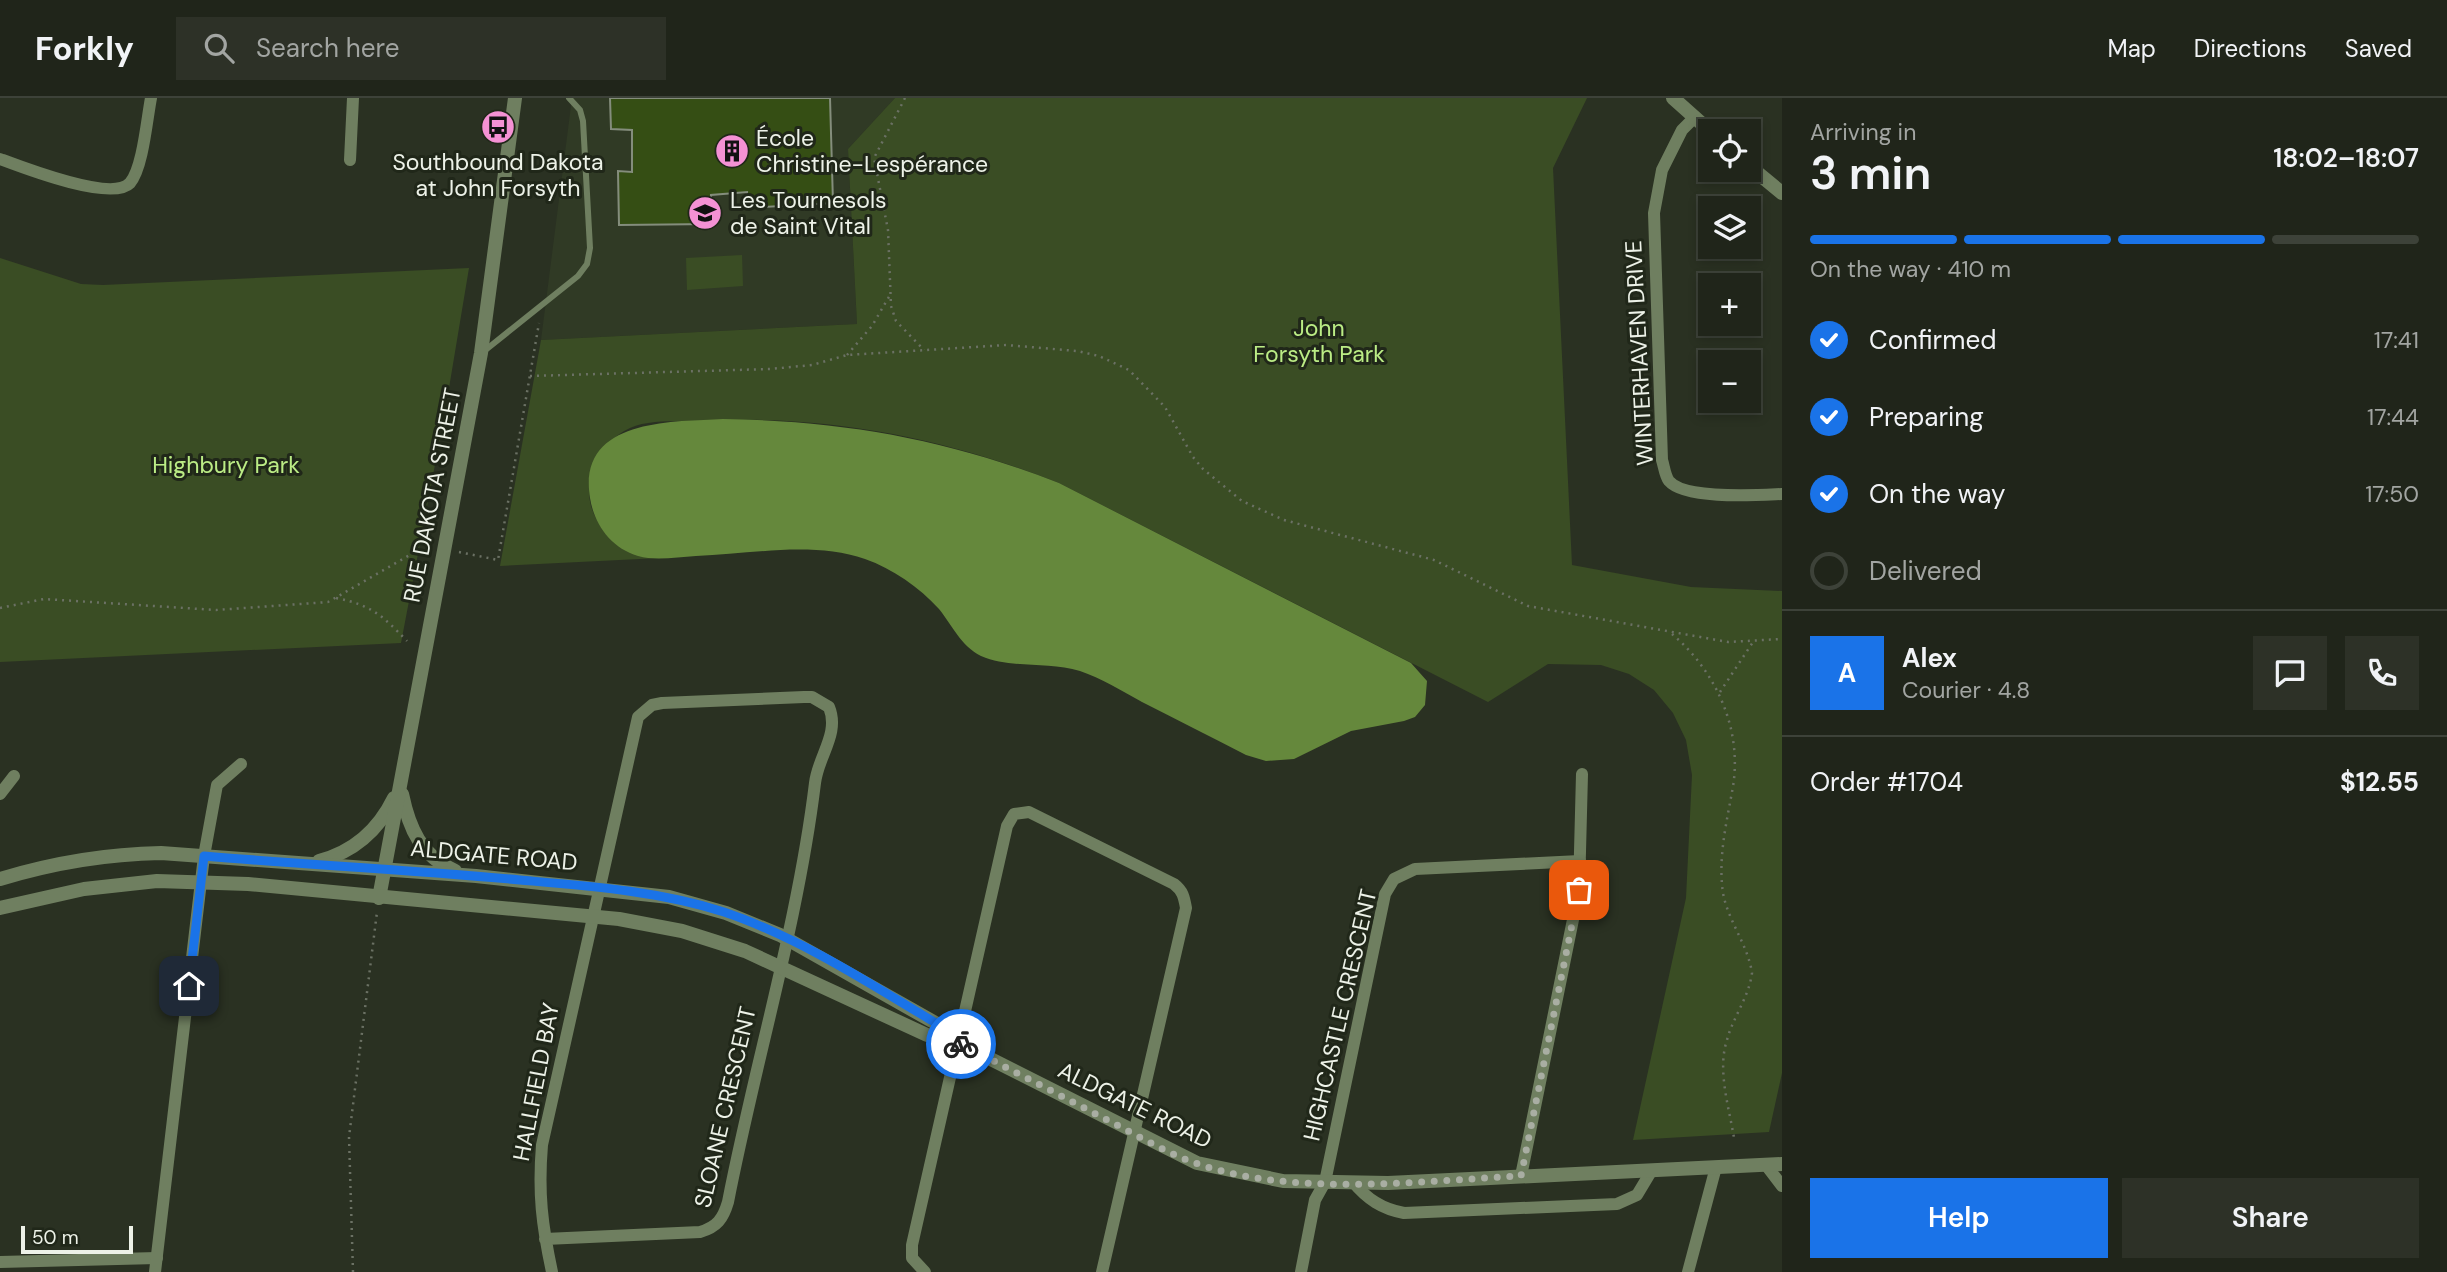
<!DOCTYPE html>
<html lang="en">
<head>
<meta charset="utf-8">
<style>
	:root { --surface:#20251a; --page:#2d3127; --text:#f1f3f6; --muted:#a2a5a2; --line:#3d4239; --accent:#1a73e8 }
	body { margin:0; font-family:"DM Sans",sans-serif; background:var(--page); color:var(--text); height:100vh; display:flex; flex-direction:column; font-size:26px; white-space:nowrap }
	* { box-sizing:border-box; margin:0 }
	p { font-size:23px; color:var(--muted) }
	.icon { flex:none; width:38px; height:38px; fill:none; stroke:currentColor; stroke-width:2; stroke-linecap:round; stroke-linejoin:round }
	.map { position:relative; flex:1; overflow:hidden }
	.side { display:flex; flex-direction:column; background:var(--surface); width:665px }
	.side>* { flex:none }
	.controls { position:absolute; left:1698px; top:21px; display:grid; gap:14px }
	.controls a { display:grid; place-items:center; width:63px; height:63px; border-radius:0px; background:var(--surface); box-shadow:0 4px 10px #0003,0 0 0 2px var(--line); font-size:35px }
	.scale { position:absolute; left:21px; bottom:18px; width:112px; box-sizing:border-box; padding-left:7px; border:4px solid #edf2e8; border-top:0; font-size:19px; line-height:24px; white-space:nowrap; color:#edf2e8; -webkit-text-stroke:5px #202719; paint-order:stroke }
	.pin { position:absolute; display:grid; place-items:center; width:60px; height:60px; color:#fff; margin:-30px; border-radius:14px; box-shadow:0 4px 10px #0006 }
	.courier { position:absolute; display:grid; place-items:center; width:70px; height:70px; margin:-35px; border:5px solid #1a73e8; border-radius:50%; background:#fff; color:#222; box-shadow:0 2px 9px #0007 }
	.overview em { font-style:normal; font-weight:600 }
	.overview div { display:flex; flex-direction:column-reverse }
	.overview { display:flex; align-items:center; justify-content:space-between; height:119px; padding:0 28px }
	h1 { font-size:46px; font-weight:600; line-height:52px }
	.bar { display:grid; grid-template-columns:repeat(4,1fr); gap:10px 7px; align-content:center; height:84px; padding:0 28px }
	.bar i { height:9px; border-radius:5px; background:var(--line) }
	.bar .selected { background:var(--accent) }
	.bar p { grid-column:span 4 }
	.line { display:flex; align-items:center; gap:18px; padding:0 28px; border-top:2px solid var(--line) }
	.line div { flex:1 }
	.round { display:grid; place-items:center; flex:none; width:74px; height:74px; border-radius:0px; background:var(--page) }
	ol { padding:0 28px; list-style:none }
	li { display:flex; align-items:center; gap:21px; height:77px }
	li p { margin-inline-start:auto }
	li .icon { padding:7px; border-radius:50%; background:var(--accent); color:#fff; stroke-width:4 }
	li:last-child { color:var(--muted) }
	li i { width:38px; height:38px; border:4px solid var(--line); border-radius:50% }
	.primary-button { display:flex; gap:14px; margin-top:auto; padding:14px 28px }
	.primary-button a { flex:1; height:80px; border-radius:0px; background:var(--accent); color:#fff; font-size:28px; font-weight:600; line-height:80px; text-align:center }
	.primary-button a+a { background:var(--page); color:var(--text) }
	header { display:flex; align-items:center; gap:42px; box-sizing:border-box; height:98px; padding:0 35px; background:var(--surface); border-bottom:2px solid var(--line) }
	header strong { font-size:33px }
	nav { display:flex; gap:38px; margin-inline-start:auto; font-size:24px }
	.search { width:490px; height:63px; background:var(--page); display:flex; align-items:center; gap:18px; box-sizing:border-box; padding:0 24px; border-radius:0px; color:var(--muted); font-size:26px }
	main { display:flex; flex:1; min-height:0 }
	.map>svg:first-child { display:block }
	.built { fill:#303a25 }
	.green { fill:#3a4d24 }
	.water { fill:#65883c }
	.building { fill:#354e14; stroke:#848d7c; stroke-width:2 }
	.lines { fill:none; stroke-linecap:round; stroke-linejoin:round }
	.path { stroke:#6b7164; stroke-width:2.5; stroke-dasharray:2 5; stroke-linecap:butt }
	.service { stroke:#6f7f60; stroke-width:6 }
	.minor { stroke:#6f7f60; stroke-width:12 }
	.tertiary { stroke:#6f7f60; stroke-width:14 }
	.done { stroke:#a9aea3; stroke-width:7; stroke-dasharray:0 12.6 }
	.route { stroke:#1a73e8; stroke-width:9 }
	.labels { text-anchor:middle; stroke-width:6; stroke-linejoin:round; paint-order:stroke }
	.poi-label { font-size:23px; fill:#edf2e8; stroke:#202719; text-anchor:start }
	.park-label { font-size:23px; fill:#bbec85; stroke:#202719 }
	.street-label { font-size:23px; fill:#edf2e8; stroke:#202719 }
</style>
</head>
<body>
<header>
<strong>Forkly</strong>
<div class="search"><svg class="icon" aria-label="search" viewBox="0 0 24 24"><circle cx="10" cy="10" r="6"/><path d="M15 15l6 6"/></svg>Search here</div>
<nav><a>Map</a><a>Directions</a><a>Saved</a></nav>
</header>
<main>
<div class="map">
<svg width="1782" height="1174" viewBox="0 0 1782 1174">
	<rect width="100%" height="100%" fill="#2a3122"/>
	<path class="built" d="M572,0H895L848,51L857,226L541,242Z"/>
	<g class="green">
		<path d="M895,0H1587L1553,70L1572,467L1691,489L1782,493V975L1769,1034L1633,1042L1686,800L1692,677L1686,642L1673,615L1654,592L1629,576L1601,567L1548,566L1488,604L1059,385C943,339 823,316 699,323C677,324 650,321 630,330C612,338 603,351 597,369C594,377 589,386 589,394C590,431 625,458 660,460L500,468L541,242L857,226L848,51Z"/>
		<path d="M742,157L743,188L687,192L686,160Z"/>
		<path d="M0,160L81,186L103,187L469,170L445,314L401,545L0,564Z"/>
	</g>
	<path class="water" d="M723,321C844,323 946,341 1059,385L1411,565L1427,583L1425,607L1415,619L1404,623L1351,633L1294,661L1266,663L1246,657C1211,639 1176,621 1142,604C1122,593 1101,580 1080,573C1048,563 1011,571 981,558C961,548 952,527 939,511C919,489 893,471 865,461C813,443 750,456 696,458C677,459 656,463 638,458C611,450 594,426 590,400C577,320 672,324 723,321Z"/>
	<path class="building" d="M610,0H830L833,105L764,109L763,102L746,104L747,94L711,97L712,126L619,127L618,73L632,74V32L611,31Z"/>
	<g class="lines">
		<g class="path">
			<path d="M905,0L874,60L888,132L891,208L896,223L924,252"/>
			<path d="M847,257L872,228L890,197"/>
			<path d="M530,278L770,271L812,267L847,257L1006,247L1077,253L1099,258L1129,272L1165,309L1193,359L1203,371L1242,403L1284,422L1434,462L1528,508L1728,544L1782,541"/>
			<path d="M459,454L498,462L539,225"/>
			<path d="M336,500C371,507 382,517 407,543"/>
			<path d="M0,510L44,501L216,512L328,504L422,450L431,449"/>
			<path d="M1672,536C1717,574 1744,634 1732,694C1726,727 1718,761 1723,795C1728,823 1748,847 1752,875C1749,899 1733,919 1727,942C1717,972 1729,1009 1734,1040"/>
			<path d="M1720,594L1753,544"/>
			<path d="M353,1174L349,1039L377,814"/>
		</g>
		<path class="service" d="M483,254L578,178L587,166L590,150L583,23L580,12L569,0"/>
		<g class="minor">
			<path d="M1695,19L1682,32L1662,72L1654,115L1662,362C1664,368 1665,378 1669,383C1685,402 1758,397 1782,396"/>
			<path d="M0,61C24,70 112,104 130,85C143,70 147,20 151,0"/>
			<path d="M350,62L353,0"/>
			<path d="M0,696L14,678"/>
			<path d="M1766,1067L1782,1088"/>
			<path d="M1521,1078L1579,792L1582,676"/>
			<path d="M1353,1084C1367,1101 1382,1111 1404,1115L1617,1106L1637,1097L1652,1072"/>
			<path d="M545,1141L700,1134C717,1129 723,1121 728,1104C755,965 798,825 815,685C818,658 840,636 829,609L812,599H804L662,605L652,607L638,619L542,1047C538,1095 542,1127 552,1174"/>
			<path d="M0,1164L157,1160"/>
			<path d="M155,1174L204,758L217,687L241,666"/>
			<path d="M925,1174L912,1160V1147L1007,728L1014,716L1029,714L1174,786C1183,793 1184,799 1186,810L1102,1174"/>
			<path d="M1301,1174L1315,1102L1325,1084L1385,796L1394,781L1415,771L1580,763"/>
			<path d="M1688,1174L1716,1069"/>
		</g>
		<g class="tertiary">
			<path d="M1673,0L1710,33"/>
			<path d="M1748,67L1782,95"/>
			<path d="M402,696C409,730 421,758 455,773"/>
			<path d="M319,763C353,754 378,733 394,700"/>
			<path d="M0,781C53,765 105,756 161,755L476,778L669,799L726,815L780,837L932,923L944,930L949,940"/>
			<path d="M379,800L481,255L515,0"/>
			<path d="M0,810L84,791L157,783L248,786L619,821L682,833L745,853L927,937L949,940L1197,1065L1283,1083L1388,1085L1782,1066"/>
		</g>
	</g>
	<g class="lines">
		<path class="done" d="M961,946C1009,971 1058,996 1107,1022C1137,1037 1166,1055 1198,1066C1296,1099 1418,1083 1521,1078L1579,792"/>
		<path class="route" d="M189,888L204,758C309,767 415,772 520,782C589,788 659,793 724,814C801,840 874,888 944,930L949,940L961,946"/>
	</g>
	<defs>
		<g id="bus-disc" transform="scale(1.75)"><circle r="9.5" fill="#f491d4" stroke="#202719"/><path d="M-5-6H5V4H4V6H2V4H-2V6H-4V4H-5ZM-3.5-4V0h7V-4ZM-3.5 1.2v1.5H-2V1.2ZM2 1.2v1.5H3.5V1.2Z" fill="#111"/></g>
		<g id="building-disc" transform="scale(1.75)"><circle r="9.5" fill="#f491d4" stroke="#202719"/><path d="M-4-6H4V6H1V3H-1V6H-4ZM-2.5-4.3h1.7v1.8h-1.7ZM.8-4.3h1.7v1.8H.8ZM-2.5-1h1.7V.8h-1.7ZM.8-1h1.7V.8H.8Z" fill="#111"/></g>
		<g id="school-disc" transform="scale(1.75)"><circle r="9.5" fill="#f491d4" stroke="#202719"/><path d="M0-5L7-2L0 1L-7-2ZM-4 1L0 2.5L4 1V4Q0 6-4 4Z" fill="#111"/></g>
	</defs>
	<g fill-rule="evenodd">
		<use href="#bus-disc" x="498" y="29"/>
		<use href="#building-disc" x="732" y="53"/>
		<use href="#school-disc" x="705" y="115"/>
	</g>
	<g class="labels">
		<g class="poi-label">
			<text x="756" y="48">École<tspan x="756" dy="26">Christine-Lespérance</tspan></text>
			<text x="498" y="72" text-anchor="middle">Southbound Dakota<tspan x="498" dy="26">at John Forsyth</tspan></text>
			<text x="730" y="110">Les Tournesols<tspan x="730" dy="26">de Saint Vital</tspan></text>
		</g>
		<g class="park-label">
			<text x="1319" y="238">John<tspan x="1319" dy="26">Forsyth Park</tspan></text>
			<text x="226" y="375">Highbury Park</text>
		</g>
		<g class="street-label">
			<text transform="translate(1639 255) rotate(-93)" y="8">WINTERHAVEN DRIVE</text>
			<text transform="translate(432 397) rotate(-79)" y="8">RUE DAKOTA STREET</text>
			<text transform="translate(494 757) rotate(5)" y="8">ALDGATE ROAD</text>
			<text transform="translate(1340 917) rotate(-77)" y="8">HIGHCASTLE CRESCENT</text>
			<text transform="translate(536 984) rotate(-79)" y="8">HALLFIELD BAY</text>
			<text transform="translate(1135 1007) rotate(26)" y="8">ALDGATE ROAD</text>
			<text transform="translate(725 1009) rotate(-77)" y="8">SLOANE CRESCENT</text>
		</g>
	</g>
</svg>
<div class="controls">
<a><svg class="icon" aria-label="locate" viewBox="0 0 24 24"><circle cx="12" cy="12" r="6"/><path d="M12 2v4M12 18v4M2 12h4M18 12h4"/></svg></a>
<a><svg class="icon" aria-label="layers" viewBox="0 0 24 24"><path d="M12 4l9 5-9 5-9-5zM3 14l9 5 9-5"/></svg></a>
<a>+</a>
<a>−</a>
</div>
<div class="scale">50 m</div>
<div class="pin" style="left:1579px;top:792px;background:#ea580c"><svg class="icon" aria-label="bag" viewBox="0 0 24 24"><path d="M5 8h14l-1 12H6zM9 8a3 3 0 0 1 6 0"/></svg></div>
<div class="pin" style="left:189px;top:888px;background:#1f2937"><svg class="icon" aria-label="home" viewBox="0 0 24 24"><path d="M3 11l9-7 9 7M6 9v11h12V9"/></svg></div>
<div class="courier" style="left:961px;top:946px"><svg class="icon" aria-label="bike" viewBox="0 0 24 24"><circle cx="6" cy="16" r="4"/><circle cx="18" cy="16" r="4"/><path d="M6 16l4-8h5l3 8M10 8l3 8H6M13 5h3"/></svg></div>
</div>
<section class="side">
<div class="overview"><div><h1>3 min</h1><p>Arriving in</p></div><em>18:02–18:07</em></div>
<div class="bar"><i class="selected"></i><i class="selected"></i><i class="selected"></i><i></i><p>On the way · 410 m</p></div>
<ol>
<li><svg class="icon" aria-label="check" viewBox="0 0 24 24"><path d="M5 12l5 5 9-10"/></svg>Confirmed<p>17:41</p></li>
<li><svg class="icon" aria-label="check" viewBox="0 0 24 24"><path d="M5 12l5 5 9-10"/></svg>Preparing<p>17:44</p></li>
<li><svg class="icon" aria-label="check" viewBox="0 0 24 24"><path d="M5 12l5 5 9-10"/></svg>On the way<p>17:50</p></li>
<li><i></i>Delivered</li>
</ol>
<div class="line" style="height:126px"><b class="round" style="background:var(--accent);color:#fff">A</b><div><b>Alex</b><p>Courier · 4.8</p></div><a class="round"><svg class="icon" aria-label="chat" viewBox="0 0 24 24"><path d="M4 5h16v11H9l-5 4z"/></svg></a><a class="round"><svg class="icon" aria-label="phone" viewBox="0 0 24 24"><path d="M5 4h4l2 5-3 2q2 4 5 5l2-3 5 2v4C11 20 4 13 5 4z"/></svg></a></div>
<div class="line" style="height:91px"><div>Order #1704</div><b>$12.55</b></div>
<div class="primary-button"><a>Help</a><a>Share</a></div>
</section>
</main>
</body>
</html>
